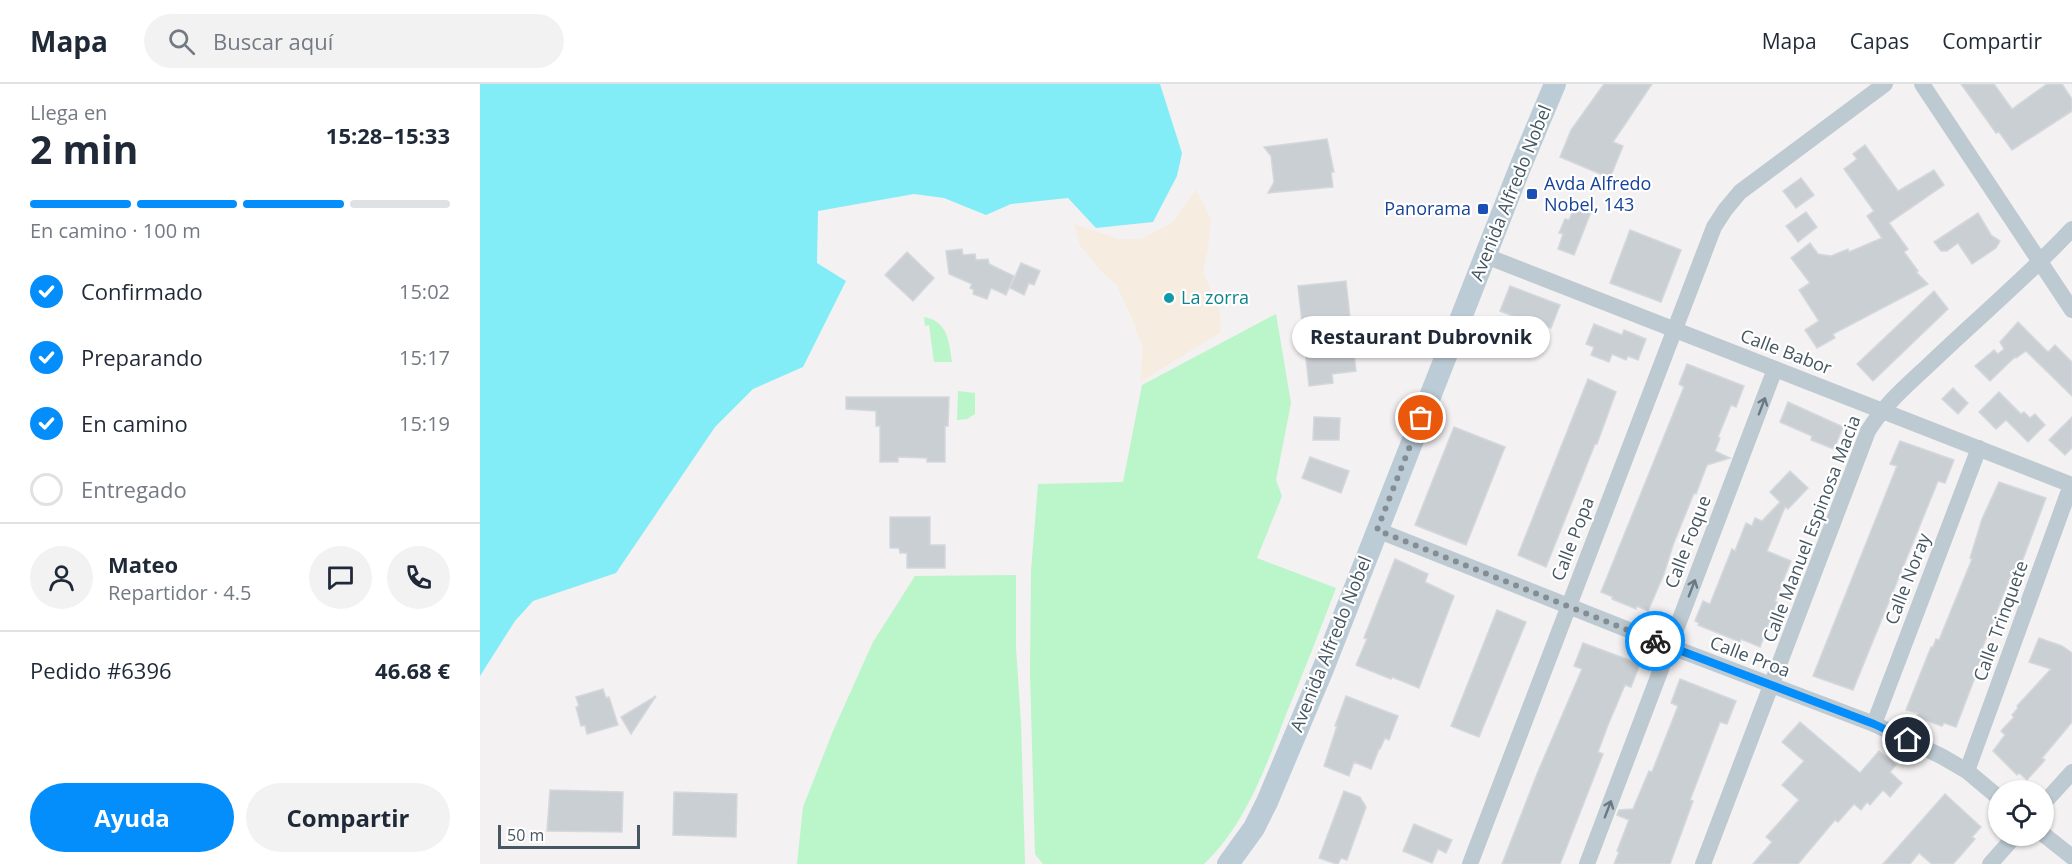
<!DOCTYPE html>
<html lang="es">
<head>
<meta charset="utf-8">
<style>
	:root { --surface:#fff; --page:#f2f2f3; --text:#1f2937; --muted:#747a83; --line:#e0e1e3; --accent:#038efb }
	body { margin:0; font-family:"Open Sans",sans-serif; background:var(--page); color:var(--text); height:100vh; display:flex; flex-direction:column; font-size:22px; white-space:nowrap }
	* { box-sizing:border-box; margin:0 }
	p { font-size:20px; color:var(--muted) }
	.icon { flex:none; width:33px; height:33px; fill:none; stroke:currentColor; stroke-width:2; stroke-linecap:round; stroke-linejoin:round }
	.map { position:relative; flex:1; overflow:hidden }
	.details { display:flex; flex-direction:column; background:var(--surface); width:480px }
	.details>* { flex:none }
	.fabs { position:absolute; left:1508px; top:696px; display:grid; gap:12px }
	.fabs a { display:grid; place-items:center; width:66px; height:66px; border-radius:50%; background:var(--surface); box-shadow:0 2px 4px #0004; font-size:30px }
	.scale { position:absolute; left:18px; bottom:15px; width:142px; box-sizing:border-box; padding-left:6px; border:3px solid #465761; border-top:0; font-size:16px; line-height:21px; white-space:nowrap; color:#465761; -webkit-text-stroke:4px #fff; paint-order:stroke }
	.pin { position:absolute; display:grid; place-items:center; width:51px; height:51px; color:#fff; margin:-26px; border:3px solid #fff; border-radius:50%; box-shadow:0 2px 6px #0007 }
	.courier { position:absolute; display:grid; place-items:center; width:60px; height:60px; margin:-30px; border:4px solid #038efb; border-radius:50%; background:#fff; color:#222; box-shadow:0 2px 8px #0007 }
	.bubble { position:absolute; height:42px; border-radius:21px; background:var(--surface); box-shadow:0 2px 4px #0004; font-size:20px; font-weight:700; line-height:42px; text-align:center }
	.head em { font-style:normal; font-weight:700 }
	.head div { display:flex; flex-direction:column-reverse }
	.head { display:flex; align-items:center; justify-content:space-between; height:102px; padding:0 30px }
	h1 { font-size:39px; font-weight:700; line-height:45px }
	.bar { display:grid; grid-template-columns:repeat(4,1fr); gap:9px 6px; align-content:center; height:72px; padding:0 30px }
	.bar i { height:8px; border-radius:4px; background:var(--line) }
	.bar .current { background:var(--accent) }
	.bar p { grid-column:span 4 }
	.line { display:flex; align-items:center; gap:15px; padding:0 30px; border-top:2px solid var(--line) }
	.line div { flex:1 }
	.round { display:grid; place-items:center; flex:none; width:63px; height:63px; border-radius:32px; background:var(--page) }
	ol { padding:0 30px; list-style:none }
	li { display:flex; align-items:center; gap:18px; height:66px }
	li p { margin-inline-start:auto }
	li .icon { padding:6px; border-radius:50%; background:var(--accent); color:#fff; stroke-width:4 }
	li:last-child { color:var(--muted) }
	li i { width:33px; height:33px; border:3px solid var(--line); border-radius:50% }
	.primary-button { display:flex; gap:12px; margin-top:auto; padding:12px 30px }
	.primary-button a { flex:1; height:69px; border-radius:36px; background:var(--accent); color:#fff; font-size:24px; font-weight:700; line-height:69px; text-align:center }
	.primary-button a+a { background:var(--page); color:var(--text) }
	header { display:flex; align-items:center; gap:36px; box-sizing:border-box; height:84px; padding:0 30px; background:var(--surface); border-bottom:2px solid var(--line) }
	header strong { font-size:28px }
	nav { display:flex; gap:33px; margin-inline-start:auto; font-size:21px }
	.search { width:420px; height:54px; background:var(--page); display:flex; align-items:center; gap:15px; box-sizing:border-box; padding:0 21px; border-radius:33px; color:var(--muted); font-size:22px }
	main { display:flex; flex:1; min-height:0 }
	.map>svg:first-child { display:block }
	.green { fill:#bbf5ca }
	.sand { fill:#f6ece0 }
	.water { fill:#83edf7 }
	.building { fill:#cacfd4; stroke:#d4d8dd; stroke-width:1.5 }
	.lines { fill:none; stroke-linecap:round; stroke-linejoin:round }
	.minor { stroke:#bdcad2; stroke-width:16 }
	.secondary { stroke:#bcccd7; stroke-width:22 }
	.oneway { stroke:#6a7a83 }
	.done { stroke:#838d93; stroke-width:6; stroke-dasharray:0 10.8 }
	.route { stroke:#038efb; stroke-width:8 }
	.transit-dot { fill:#1a4fb4; stroke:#fff; stroke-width:2 }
	.culture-dot { fill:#0f9aa8; stroke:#fff; stroke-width:2 }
	.labels { text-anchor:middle; stroke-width:4.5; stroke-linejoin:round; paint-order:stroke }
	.transit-label { font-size:18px; fill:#164399; stroke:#fff; text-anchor:start }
	.street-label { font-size:18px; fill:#465761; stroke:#fff }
	.culture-label { font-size:18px; fill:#0d838f; stroke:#fff; text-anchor:start }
</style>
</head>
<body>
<header>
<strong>Mapa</strong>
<div class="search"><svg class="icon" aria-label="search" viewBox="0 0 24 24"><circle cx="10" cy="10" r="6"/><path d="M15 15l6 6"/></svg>Buscar aquí</div>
<nav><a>Mapa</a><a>Capas</a><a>Compartir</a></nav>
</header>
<main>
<section class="details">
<div class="head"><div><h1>2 min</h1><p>Llega en</p></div><em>15:28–15:33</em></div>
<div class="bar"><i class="current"></i><i class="current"></i><i class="current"></i><i></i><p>En camino · 100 m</p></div>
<ol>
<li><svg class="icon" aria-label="check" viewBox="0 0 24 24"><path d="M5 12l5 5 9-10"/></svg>Confirmado<p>15:02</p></li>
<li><svg class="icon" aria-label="check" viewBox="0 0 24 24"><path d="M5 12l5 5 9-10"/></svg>Preparando<p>15:17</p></li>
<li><svg class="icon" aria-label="check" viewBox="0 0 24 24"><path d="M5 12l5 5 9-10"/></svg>En camino<p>15:19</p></li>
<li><i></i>Entregado</li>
</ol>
<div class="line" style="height:108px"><a class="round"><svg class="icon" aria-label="person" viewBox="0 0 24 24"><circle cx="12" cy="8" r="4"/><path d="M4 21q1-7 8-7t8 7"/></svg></a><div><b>Mateo</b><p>Repartidor · 4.5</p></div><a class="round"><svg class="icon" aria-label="chat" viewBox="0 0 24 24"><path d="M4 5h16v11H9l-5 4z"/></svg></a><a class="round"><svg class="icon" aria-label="phone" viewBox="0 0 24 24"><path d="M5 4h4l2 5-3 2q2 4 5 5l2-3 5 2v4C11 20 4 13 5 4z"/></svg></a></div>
<div class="line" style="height:78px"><div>Pedido #6396</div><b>46.68 €</b></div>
<div class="primary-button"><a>Ayuda</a><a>Compartir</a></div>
</section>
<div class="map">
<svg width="1592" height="780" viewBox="0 0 1592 780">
	<rect width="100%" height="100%" fill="#f3f1f1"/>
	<g class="green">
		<path d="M796,230L811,319L796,396L802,412L777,474L856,504C840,546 824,587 807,628C786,682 766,740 724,780H563L555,770L550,589L551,487L558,400L643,398L662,301Z"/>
		<path d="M444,233C468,237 469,258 472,278H454L449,241L445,242Z"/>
		<path d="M478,307L495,309V330L487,335L477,336Z"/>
		<path d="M536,491V564L541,639L545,780H317L323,723L353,647L393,558L435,492Z"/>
	</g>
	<path class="sand" d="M716,106L731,135L728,164L723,188L740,228L741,248L660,298L663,264L653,236L636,200L622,188L600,161L594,140L638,155H661L693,138Z"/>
	<path class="water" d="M0,0H680L702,69L697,92L673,138L616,144L588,114L531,120L506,131L464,114L434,110L338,127L337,179L366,197L323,283L273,305L235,343L136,489L53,517L35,537L0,592Z"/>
	<g class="building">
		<path d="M1124,0H1172L1133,58L1143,62L1130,94L1080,73L1091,46Z"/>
		<path d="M1481,0H1514L1532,25L1567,0H1582L1592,15V27L1532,66L1519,48L1516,49Z"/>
		<path d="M847,55L854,88H851L853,103L788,109L794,98L791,72L784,63Z"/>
		<path d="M1385,61L1418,107L1454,86L1464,101L1409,139L1428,165L1424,168L1438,187L1436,188L1448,200L1353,250L1355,254L1337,264L1325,246L1339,237L1319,206L1330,199L1311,174L1330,159L1338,170L1351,172L1368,165L1369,168L1402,154L1387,132L1394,127L1364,85L1377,75L1373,70Z"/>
		<path d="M1321,94L1334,111L1316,124L1303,107Z"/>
		<path d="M1095,122L1111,128L1094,171L1078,165L1083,150L1079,149L1085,135L1089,136Z"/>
		<path d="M1326,128L1337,143L1318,158L1306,142Z"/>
		<path d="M1498,129L1511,151L1520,157L1516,164L1492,180L1478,159L1467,167H1461L1454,158Z"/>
		<path d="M1150,146L1201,166L1181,218L1130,199Z"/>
		<path d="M482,165L483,171L495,170L496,176L508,175L509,180L534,192L526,211L511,204L507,215L493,210L494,206L490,204L492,200L469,190L466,167Z"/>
		<path d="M427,168L454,194L433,217L405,191Z"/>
		<path d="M541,179L560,187L554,201L549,199L544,211L530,204Z"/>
		<path d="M866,197L876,287L852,290L853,299L829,302L818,202Z"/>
		<path d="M1030,202L1080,221L1071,244L1057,238L1056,241L1020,227Z"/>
		<path d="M1454,207L1468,225L1393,297L1377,280Z"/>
		<path d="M1538,238L1568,268L1575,261L1592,278V312L1546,267L1536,274L1535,273L1510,297L1495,282L1514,266L1518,270L1524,265L1520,258Z"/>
		<path d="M1114,240L1142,251L1144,246L1166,255L1158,276L1148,272L1146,276L1132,270L1129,278L1111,271L1114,263L1106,260Z"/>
		<path d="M1008,252L1021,257L1014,273L1001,268Z"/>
		<path d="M1207,280L1264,302L1256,323L1251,321L1238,353L1240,354L1235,367L1250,374L1227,381L1216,410L1214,409L1193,461L1184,490L1168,527L1157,522L1156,525L1132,515L1133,513L1121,508L1204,303L1199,300Z"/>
		<path d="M1108,295L1136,308L1117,360H1115L1066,483L1038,471Z"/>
		<path d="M1473,304L1488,319L1478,330L1462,315Z"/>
		<path d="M1519,308L1541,330L1544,328L1550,334L1555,330L1565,341L1548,358L1526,336L1516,345L1499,328Z"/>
		<path d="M366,313H469L468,342H465V378H447V374L418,373V378H400V342H396V327L366,325Z"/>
		<path d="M1308,318L1363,343L1354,365L1331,356L1332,352L1300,338Z"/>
		<path d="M834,333L860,334L859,356H833Z"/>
		<path d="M1592,333V364L1585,371L1569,356Z"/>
		<path d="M974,343L1025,363L986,461L935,441Z"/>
		<path d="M1420,357L1474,376L1465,399L1458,397L1373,606L1333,592L1417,382L1410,380Z"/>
		<path d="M830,373L869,387L861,409L822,394Z"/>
		<path d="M1310,387L1328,404L1308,425L1305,423L1287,467L1311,477L1295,517L1297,518L1280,563L1261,555L1260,558L1218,541L1219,539L1215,537L1223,517L1230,520L1252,465L1255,467L1266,439L1272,442L1275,434L1282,437L1300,418L1290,408Z"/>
		<path d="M1519,398L1566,414L1537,491L1532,489L1500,570L1503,571L1500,580L1476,643L1464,639L1462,642L1436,633L1438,629L1426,626L1451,563H1453L1456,555L1459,556L1492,475L1490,474L1502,435Z"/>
		<path d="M410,433H450V461H465V484H427V469H420L419,464H410Z"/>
		<path d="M915,475L948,490L945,498L974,512L939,604L912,593L911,595L876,581L887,555L884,554Z"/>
		<path d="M1017,526L1046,538L999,653L971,642Z"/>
		<path d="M1559,554L1582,562L1592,569V638L1562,674L1565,676L1547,696L1539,689L1537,691L1513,667L1525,651L1521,647L1534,633L1532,631L1538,624L1537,622L1571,585L1549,578Z"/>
		<path d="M1103,559L1160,580L1151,603L1145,601L1128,641L1118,668L1123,670L1080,780H1022L1057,690L1102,585L1094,582Z"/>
		<path d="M1200,595L1256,617L1247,640L1240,638L1210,716L1213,717L1190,780H1134L1139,768L1137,767L1149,736L1137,731L1139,726L1153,725L1169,687L1172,688L1198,622L1191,619Z"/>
		<path d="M123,605L126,614L129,613L138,641L107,650L105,641L101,642L96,623L99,622L96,613Z"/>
		<path d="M176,612L151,650L141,633Z"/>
		<path d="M866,612L918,632L909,656L905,654L900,665H899L891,685L874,678L869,692L844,682L857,642H855Z"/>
		<path d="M1320,638L1380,689L1399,667L1416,681L1410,688L1422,699L1410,713L1403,706L1390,721L1387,718L1381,726L1374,720L1358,738L1355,736L1318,780H1273L1292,758L1286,753L1319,716L1302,701L1324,677L1302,658Z"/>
		<path d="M70,706L143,708L142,748L67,747Z"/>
		<path d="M864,707L880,713L886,723L867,776L861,774L858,780H856L839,774Z"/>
		<path d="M194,708L257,710L256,753L193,751Z"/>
		<path d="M1465,710L1501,743L1492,753L1495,755L1482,770L1473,780H1452L1439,769L1430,780H1403Z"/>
		<path d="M934,740L972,756L966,769L958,765L952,779L923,767Z"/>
	</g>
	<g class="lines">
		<g class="minor">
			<path d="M1442,0L1592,226"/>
			<path d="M1006,172L1592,401"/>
			<path d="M897,446L1189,562L1394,640L1461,672L1487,687L1518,713"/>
			<path d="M1394,640L1499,364"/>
			<path d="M1487,687L1591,401"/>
			<path d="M1563,720L1592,688"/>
			<path d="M1563,750L1592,773"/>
			<path d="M990,780L1234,143L1245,126L1260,108L1405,0"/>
			<path d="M1107,780L1295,285"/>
			<path d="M1223,780L1388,347C1406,318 1430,299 1454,276C1500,232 1549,191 1592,145"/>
			<path d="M1510,780L1535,752"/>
		</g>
		<path class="secondary" d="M748,780L774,744L787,718L843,585L1041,81L1075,0"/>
	</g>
	<defs><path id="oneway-shaft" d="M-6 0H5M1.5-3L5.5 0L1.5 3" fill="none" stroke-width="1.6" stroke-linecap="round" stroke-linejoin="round" transform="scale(1.5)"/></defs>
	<g class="oneway">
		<use href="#oneway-shaft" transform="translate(1282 322) rotate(-69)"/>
		<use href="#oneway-shaft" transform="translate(1212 504) rotate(-69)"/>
		<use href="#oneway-shaft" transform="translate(1128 725) rotate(-69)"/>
	</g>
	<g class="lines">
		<path class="done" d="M941,334L897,446L1175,557"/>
		<path class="route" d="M1175,557L1394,640L1428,656"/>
	</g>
	<g class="transit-dot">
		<rect x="1046" y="104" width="12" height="12" rx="3"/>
		<rect x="997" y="119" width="12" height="12" rx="3"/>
	</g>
	<circle class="culture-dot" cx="689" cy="214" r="6"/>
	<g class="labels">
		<g class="transit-label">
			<text x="1064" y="106">Avda Alfredo<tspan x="1064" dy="21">Nobel, 143</tspan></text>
			<text x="991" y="131" text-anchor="end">Panorama</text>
		</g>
		<g class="street-label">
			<text transform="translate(1031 109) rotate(-68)" y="6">Avenida Alfredo Nobel</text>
			<text transform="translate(1306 268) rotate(21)" y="6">Calle Babor</text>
			<text transform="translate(1332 445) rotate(-69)" y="6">Calle Manuel Espinosa Macia</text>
			<text transform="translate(1093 455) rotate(-69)" y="6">Calle Popa</text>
			<text transform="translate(1208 458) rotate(-69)" y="6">Calle Foque</text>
			<text transform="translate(1428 495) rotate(-69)" y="6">Calle Noray</text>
			<text transform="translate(1521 537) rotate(-70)" y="6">Calle Trinquete</text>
			<text transform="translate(851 560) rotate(-68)" y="6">Avenida Alfredo Nobel</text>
			<text transform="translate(1270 573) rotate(21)" y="6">Calle Proa</text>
		</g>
		<g class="culture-label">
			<text x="701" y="220">La zorra</text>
		</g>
	</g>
</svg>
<div class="fabs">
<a><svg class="icon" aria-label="locate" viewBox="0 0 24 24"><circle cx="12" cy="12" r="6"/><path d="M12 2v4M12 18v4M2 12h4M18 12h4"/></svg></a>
</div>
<div class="scale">50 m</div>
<div class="pin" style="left:941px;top:334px;background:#ea580c"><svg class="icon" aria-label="bag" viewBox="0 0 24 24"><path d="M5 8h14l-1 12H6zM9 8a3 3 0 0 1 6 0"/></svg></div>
<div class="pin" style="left:1428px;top:656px;background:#1f2937"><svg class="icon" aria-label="home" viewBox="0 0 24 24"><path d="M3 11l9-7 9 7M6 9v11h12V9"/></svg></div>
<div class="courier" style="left:1175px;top:557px"><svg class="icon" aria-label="bike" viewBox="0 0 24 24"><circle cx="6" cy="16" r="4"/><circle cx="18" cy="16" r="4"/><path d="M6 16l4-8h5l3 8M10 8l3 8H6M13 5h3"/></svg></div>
<div class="bubble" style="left:812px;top:232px;width:258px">Restaurant Dubrovnik</div>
</div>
</main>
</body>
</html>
